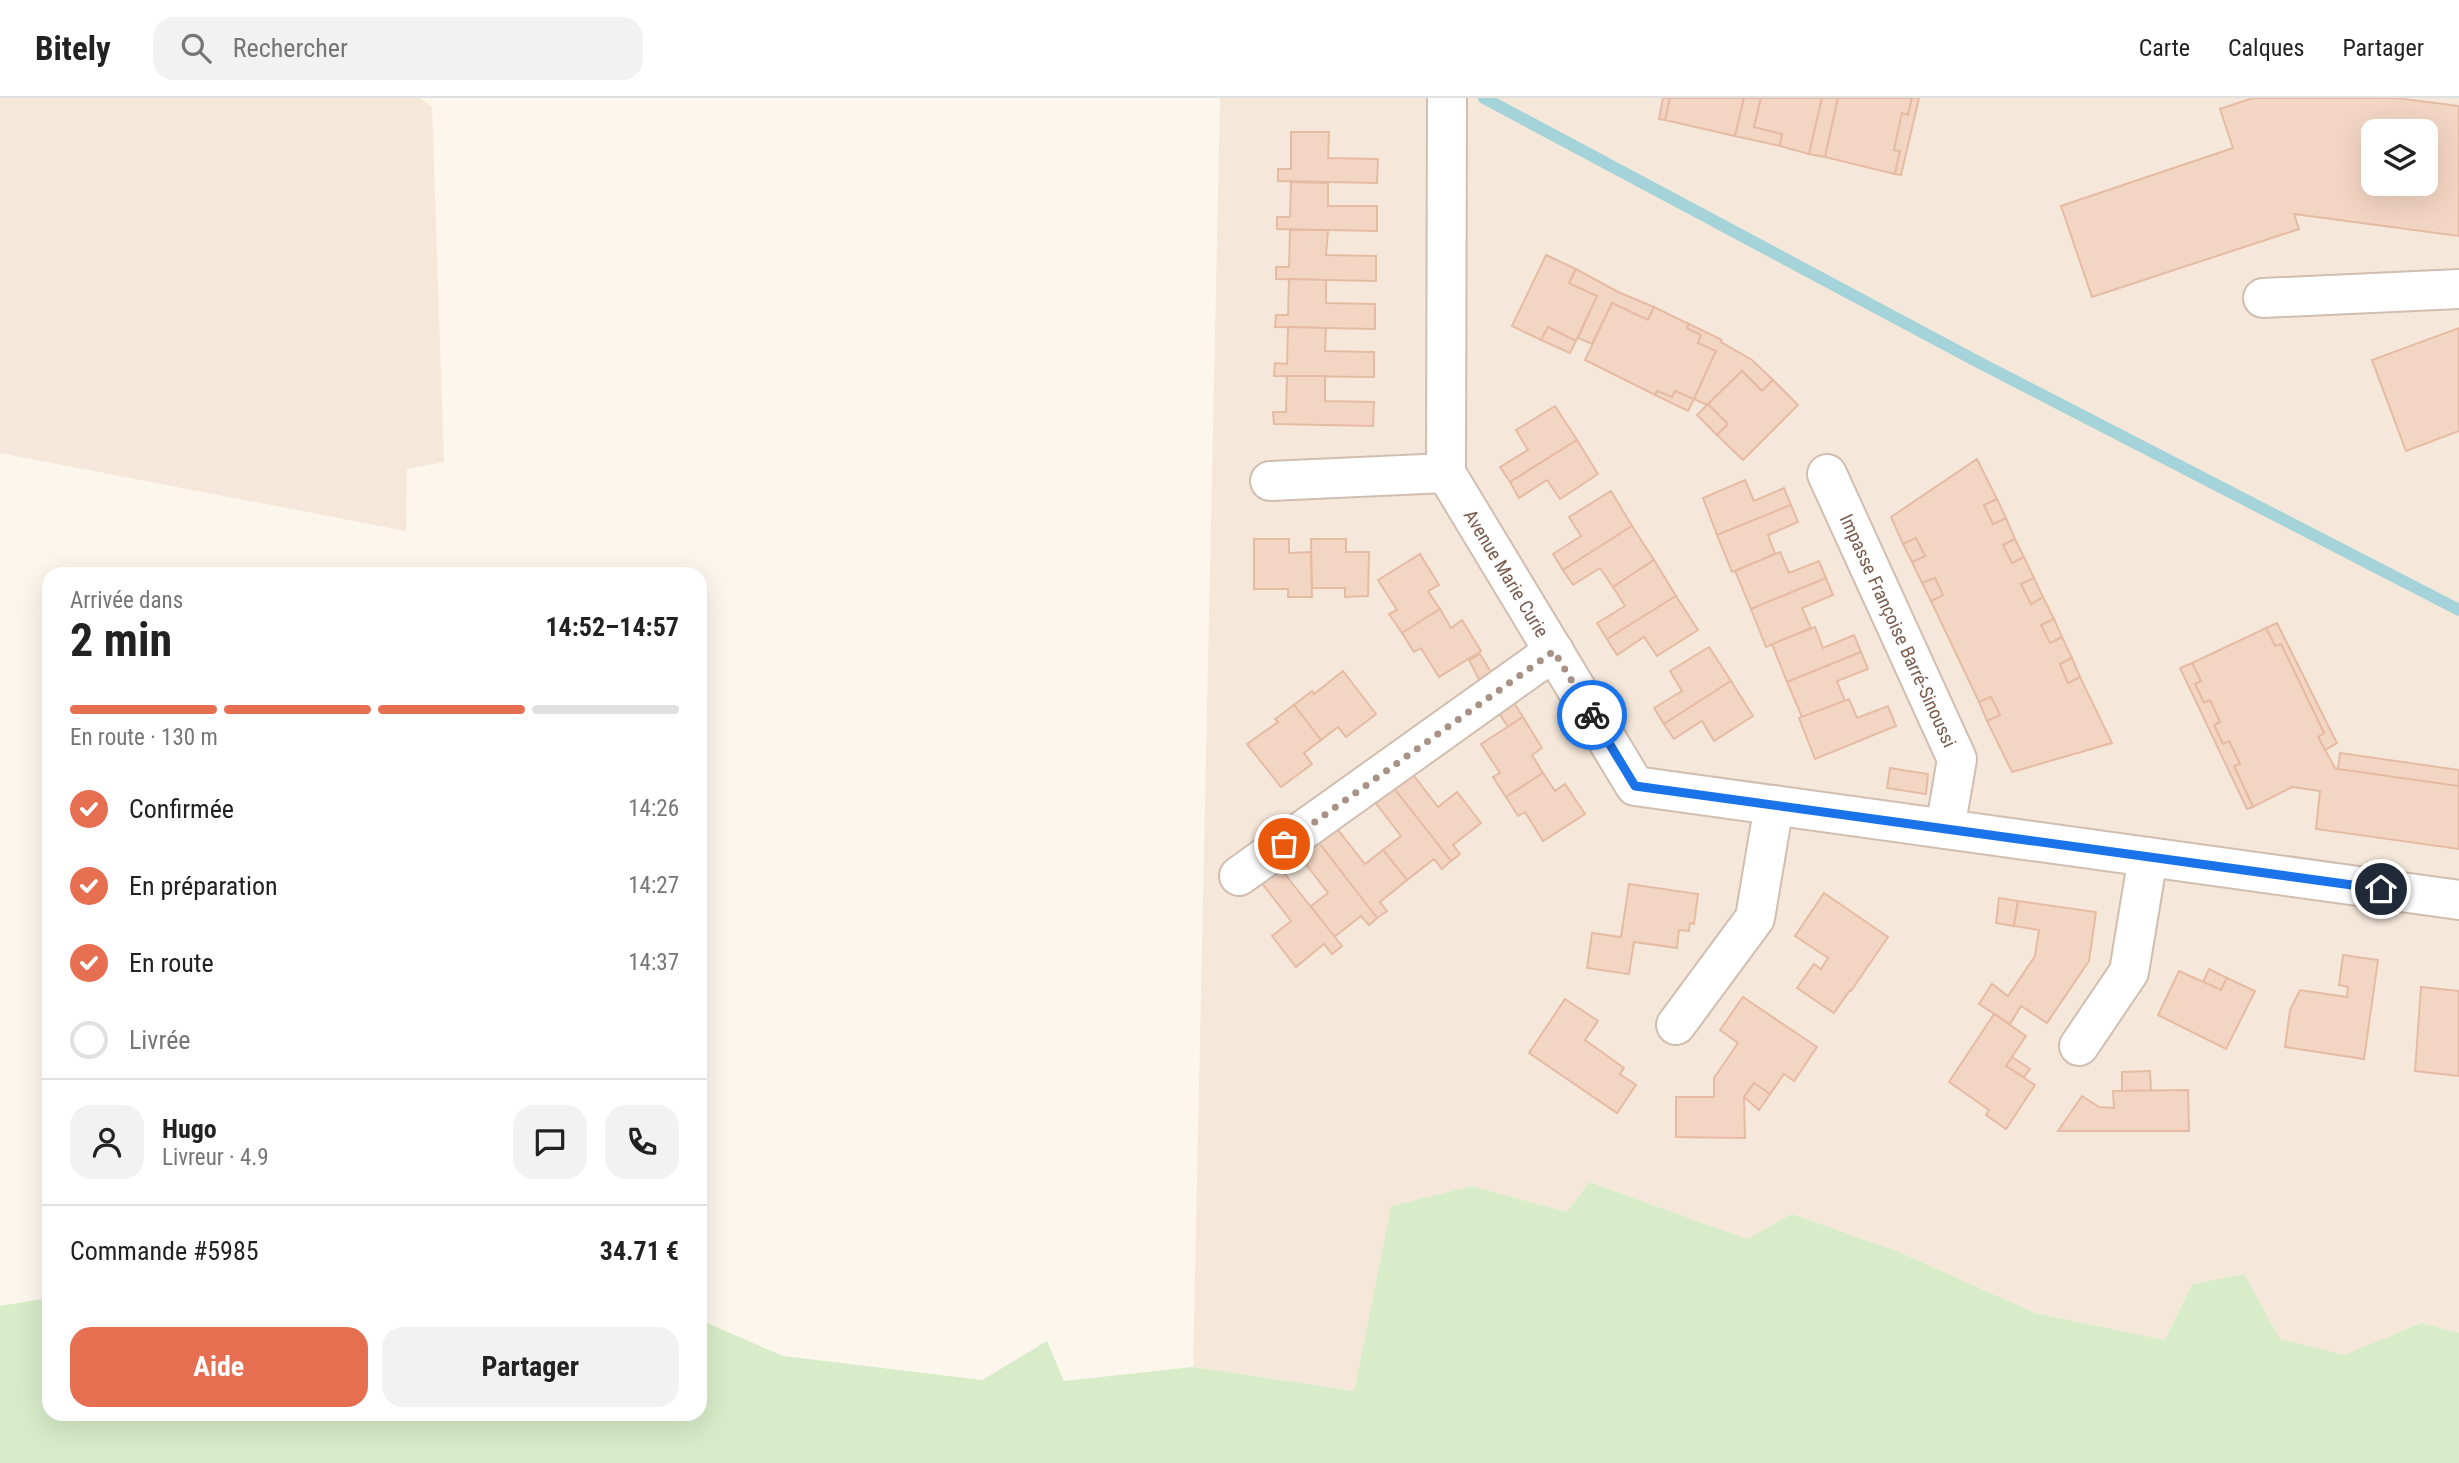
<!DOCTYPE html>
<html lang="fr">
<head>
<meta charset="utf-8">
<style>
	:root { --surface:#fff; --page:#f2f2f2; --text:#222; --muted:#767676; --line:#e0e0e0; --accent:#e76f51 }
	body { margin:0; font-family:"Roboto Condensed",sans-serif; background:var(--page); color:var(--text); height:100vh; display:flex; flex-direction:column; font-size:26px; white-space:nowrap }
	* { box-sizing:border-box; margin:0 }
	p { font-size:23px; color:var(--muted) }
	.icon { flex:none; width:38px; height:38px; fill:none; stroke:currentColor; stroke-width:2; stroke-linecap:round; stroke-linejoin:round }
	.map { position:relative; flex:1; overflow:hidden }
	.side { position:absolute; left:42px; top:469px; width:665px; height:854px; display:flex; flex-direction:column; background:var(--surface); border-radius:21px; box-shadow:0 7px 28px #0002 }
	.side>* { flex:none }
	.tools { position:absolute; left:2361px; top:21px; display:grid; gap:14px }
	.tools a { display:grid; place-items:center; width:77px; height:77px; border-radius:14px; background:var(--surface); box-shadow:0 7px 28px #0002; font-size:35px }
	.pin { position:absolute; display:grid; place-items:center; width:60px; height:60px; color:#fff; margin:-30px; border:4px solid #fff; border-radius:50%; box-shadow:0 2px 7px #0007 }
	.courier { position:absolute; display:grid; place-items:center; width:70px; height:70px; margin:-35px; border:5px solid #1a73e8; border-radius:50%; background:#fff; color:#222; box-shadow:0 2px 9px #0007 }
	.headline em { font-style:normal; font-weight:700 }
	.headline div { display:flex; flex-direction:column-reverse }
	.headline { display:flex; align-items:center; justify-content:space-between; height:119px; padding:0 28px }
	h1 { font-size:46px; font-weight:700; line-height:52px }
	.bar { display:grid; grid-template-columns:repeat(4,1fr); gap:10px 7px; align-content:center; height:84px; padding:0 28px }
	.bar i { height:9px; border-radius:5px; background:var(--line) }
	.bar .current { background:var(--accent) }
	.bar p { grid-column:span 4 }
	.line { display:flex; align-items:center; gap:18px; padding:0 28px; border-top:2px solid var(--line) }
	.line div { flex:1 }
	.round { display:grid; place-items:center; flex:none; width:74px; height:74px; border-radius:21px; background:var(--page) }
	ol { padding:0 28px; list-style:none }
	li { display:flex; align-items:center; gap:21px; height:77px }
	li p { margin-inline-start:auto }
	li .icon { padding:7px; border-radius:50%; background:var(--accent); color:#fff; stroke-width:4 }
	li:last-child { color:var(--muted) }
	li i { width:38px; height:38px; border:4px solid var(--line); border-radius:50% }
	.button { display:flex; gap:14px; margin-top:auto; padding:14px 28px }
	.button a { flex:1; height:80px; border-radius:21px; background:var(--accent); color:#fff; font-size:28px; font-weight:700; line-height:80px; text-align:center }
	.button a+a { background:var(--page); color:var(--text) }
	header { display:flex; align-items:center; gap:42px; box-sizing:border-box; height:98px; padding:0 35px; background:var(--surface); border-bottom:2px solid var(--line) }
	header strong { font-size:33px }
	nav { display:flex; gap:38px; margin-inline-start:auto; font-size:24px }
	.search { width:490px; height:63px; background:var(--page); display:flex; align-items:center; gap:18px; box-sizing:border-box; padding:0 24px; border-radius:21px; color:var(--muted); font-size:26px }
	.map>svg:first-child { display:block }
	.residential { fill:#f5e8da; fill-rule:evenodd }
	.green { fill:#d8ecc9 }
	.lines { fill:none; stroke-linecap:round; stroke-linejoin:round }
	.stream { stroke:#a5d3da; stroke-width:12 }
	.building { fill:#f3d5c3; stroke:#e6bba3; stroke-width:2; fill-rule:evenodd }
	.minor-casing { stroke:#d1beb0; stroke-width:42 }
	.minor { stroke:#fff; stroke-width:38 }
	.done { stroke:#a89285; stroke-width:7; stroke-dasharray:0 12.6 }
	.route { stroke:#1a73e8; stroke-width:9 }
	.labels { text-anchor:middle; stroke-width:5; stroke-linejoin:round; paint-order:stroke }
	.street-label { font-size:19px; fill:#7a5c4d; stroke:#fffaf3 }
</style>
</head>
<body>
<header>
<strong>Bitely</strong>
<div class="search"><svg class="icon" aria-label="search" viewBox="0 0 24 24"><circle cx="10" cy="10" r="6"/><path d="M15 15l6 6"/></svg>Rechercher</div>
<nav><a>Carte</a><a>Calques</a><a>Partager</a></nav>
</header>
<div class="map">
<svg width="2459" height="1365" viewBox="0 0 2459 1365">
	<rect width="100%" height="100%" fill="#fdf6ec"/>
	<g class="residential">
		<path d="M0,0H420L432,9L444,364L407,371L406,433L0,355Z"/>
		<path d="M1220,0H2459V1235L2420,1225L2344,1258L2280,1241L2243,1176L2192,1186L2165,1242L2035,1215L1899,1154L1792,1116L1747,1141L1589,1084L1567,1114L1472,1088L1391,1108L1354,1293L1193,1269ZM2373,33H2426V86H2373Z"/>
	</g>
	<path class="green" d="M1589,1084L1747,1141L1792,1116L1899,1154L2035,1215L2165,1242L2192,1186L2244,1176L2280,1241L2344,1257L2421,1225L2459,1235V1365H0V1208L49,1200V1316H700V1222L783,1258L982,1282L1047,1243L1064,1283L1193,1269L1354,1293L1391,1108L1472,1088L1567,1114Z"/>
	<g class="lines">
		<path class="stream" d="M1484,0L1980,265L2459,512"/>
	</g>
	<g class="building">
		<path d="M1663,0H1670L1665,22L1659,21Z"/>
		<path d="M1670,0H1744L1735,38L1665,22Z"/>
		<path d="M1744,0H1761L1754,29L1782,36L1780,48L1735,38Z"/>
		<path d="M1761,0H1822L1809,56L1780,48L1782,36L1754,29Z"/>
		<path d="M1822,0H1838L1825,59L1809,56Z"/>
		<path d="M1838,0H1912L1908,17L1902,15L1894,52L1900,53L1895,76L1825,59Z"/>
		<path d="M1912,0H1919L1901,77L1895,76L1900,53L1894,52L1902,15L1908,17Z"/>
		<path d="M2253,0H2396L2459,8V138L2294,116L2299,131L2092,199L2061,108L2233,50L2220,11ZM2373,33H2426V86H2373Z"/>
		<path d="M1291,34H1329L1328,60L1378,61L1377,85L1278,83V71H1291Z"/>
		<path d="M1291,84L1328,85V108H1377V133L1277,131V119H1290Z"/>
		<path d="M1290,132H1328L1326,157L1376,158V183L1276,181V169H1289Z"/>
		<path d="M1546,157L1576,171L1569,185L1597,198L1576,243L1548,229L1541,242L1512,228Z"/>
		<path d="M1576,171L1618,194L1654,209L1648,222L1612,205L1592,246L1578,240L1597,198L1569,185Z"/>
		<path d="M1289,181L1326,182V205L1375,206V231L1275,229L1276,217H1288Z"/>
		<path d="M1612,205L1648,222L1654,209L1689,226L1687,230L1701,237L1698,245L1716,253L1694,301L1675,293L1672,299L1657,293L1655,297L1585,262Z"/>
		<path d="M1689,226L1722,242L1721,244L1752,262L1773,282L1762,293L1742,273L1708,306L1728,326L1717,337L1697,317L1707,307L1694,301L1716,253L1698,245L1701,237L1687,230Z"/>
		<path d="M1288,229L1326,230L1325,253L1374,254V279L1274,278L1275,265L1287,266Z"/>
		<path d="M1548,229L1576,243L1570,255L1541,242Z"/>
		<path d="M2459,230V333L2406,353L2372,262Z"/>
		<path d="M1742,273L1762,293L1773,282L1798,307L1743,362L1717,337L1728,326L1708,306Z"/>
		<path d="M1287,278H1325V303L1374,304L1373,328L1274,326L1273,314H1286Z"/>
		<path d="M1657,293L1672,299L1675,293L1694,301L1688,313L1655,297Z"/>
		<path d="M1555,308L1577,342L1510,384L1500,369L1528,352L1516,332Z"/>
		<path d="M1577,342L1598,376L1560,401L1547,382L1519,400L1510,384Z"/>
		<path d="M1977,361L1997,401L1984,407L1993,426L2006,420L2015,441L2003,447L2012,465L2024,459L2034,480L2021,486L2031,506L2043,499L2054,521L2041,527L2050,545L2062,539L2072,560L2060,566L2068,585L2080,579L2112,645L2012,674L1987,623L2000,617L1991,599L1979,604L1931,503L1943,497L1935,480L1922,485L1912,464L1925,458L1916,440L1903,446L1891,419Z"/>
		<path d="M1745,382L1754,403L1784,390L1791,407L1717,437L1703,400Z"/>
		<path d="M1611,393L1632,428L1563,472L1553,456L1581,438L1569,419Z"/>
		<path d="M1997,401L2006,420L1993,426L1984,407Z"/>
		<path d="M1791,407L1798,424L1768,437L1775,456L1732,474L1717,437Z"/>
		<path d="M1632,428L1654,462L1613,489L1600,470L1573,487L1563,472Z"/>
		<path d="M1916,440L1925,458L1912,464L1903,446Z"/>
		<path d="M1254,441H1289V455L1311,454L1312,499H1288V491H1254Z"/>
		<path d="M1311,441H1346V454H1369L1368,498L1345,499V490H1312Z"/>
		<path d="M2015,441L2024,459L2012,465L2003,447Z"/>
		<path d="M1780,454L1789,475L1819,463L1826,480L1751,511L1735,473Z"/>
		<path d="M1420,456L1439,487L1428,493L1440,511L1402,535L1389,516L1397,512L1378,482Z"/>
		<path d="M1654,462L1676,498L1607,541L1597,525L1625,508L1613,489Z"/>
		<path d="M1826,480L1833,497L1802,510L1811,530L1766,549L1751,511Z"/>
		<path d="M1935,480L1943,497L1931,503L1922,485Z"/>
		<path d="M2034,480L2043,499L2031,506L2021,486Z"/>
		<path d="M1676,498L1698,532L1657,558L1644,539L1617,557L1607,541Z"/>
		<path d="M1440,511L1451,530L1462,522L1481,553L1439,579L1421,550L1414,554L1402,535Z"/>
		<path d="M2054,521L2062,539L2050,545L2041,527Z"/>
		<path d="M2277,525L2337,645L2325,652L2318,639L2324,635L2281,546L2275,548L2266,530Z"/>
		<path d="M1815,529L1823,550L1854,537L1861,554L1787,584L1772,546Z"/>
		<path d="M2266,530L2275,548L2281,546L2324,635L2318,639L2335,670L2459,688V751L2316,731L2320,693L2292,689L2253,709L2234,668L2240,666L2229,643L2223,646L2214,627L2220,624L2210,602L2204,605L2195,586L2201,583L2192,565Z"/>
		<path d="M1709,549L1731,583L1664,626L1654,610L1682,593L1670,573Z"/>
		<path d="M1861,554L1868,571L1837,583L1845,603L1802,619L1787,584Z"/>
		<path d="M1480,556L1492,576L1480,583L1469,562Z"/>
		<path d="M2072,560L2080,579L2068,585L2060,566Z"/>
		<path d="M2192,565L2201,583L2195,586L2204,605L2210,602L2220,624L2214,627L2223,646L2229,643L2240,666L2234,668L2253,709L2247,711L2180,570Z"/>
		<path d="M1343,573L1376,616L1346,639L1338,629L1321,642L1294,607L1312,593L1314,596Z"/>
		<path d="M1731,583L1753,618L1714,643L1702,623L1674,641L1664,626Z"/>
		<path d="M1509,597L1523,619L1508,629L1494,607Z"/>
		<path d="M1991,599L2000,617L1987,623L1979,604Z"/>
		<path d="M1849,601L1857,620L1888,608L1896,628L1815,661L1799,620Z"/>
		<path d="M1294,607L1321,642L1304,655L1312,666L1281,689L1247,646L1278,624L1275,621Z"/>
		<path d="M1523,619L1542,650L1532,657L1543,675L1506,699L1493,679L1500,675L1481,646Z"/>
		<path d="M2340,655L2459,672V688L2338,671Z"/>
		<path d="M1408,670L1438,709L1457,694L1481,725L1453,747L1460,756L1451,763L1389,684Z"/>
		<path d="M1890,670L1928,676L1926,696L1887,690Z"/>
		<path d="M1543,675L1555,693L1565,686L1585,716L1543,743L1525,714L1518,718L1506,699Z"/>
		<path d="M1389,684L1451,763L1442,771L1434,761L1407,782L1383,752L1401,738L1371,699Z"/>
		<path d="M1334,727L1365,766L1383,752L1407,782L1380,804L1387,813L1377,820L1316,741Z"/>
		<path d="M1316,741L1377,820L1369,827L1361,818L1334,839L1311,808L1328,795L1298,756Z"/>
		<path d="M1280,770L1342,848L1332,856L1324,846L1296,869L1272,838L1291,823L1261,784Z"/>
		<path d="M1629,786L1698,796L1694,826L1690,825L1689,833L1679,832L1677,850L1634,844L1629,876L1587,870L1592,835L1621,839Z"/>
		<path d="M1824,795L1888,839L1851,893L1850,892L1834,915L1797,890L1814,866L1821,871L1828,860L1795,838Z"/>
		<path d="M1999,800L2018,803L2014,828L1996,825Z"/>
		<path d="M2018,803L2096,814L2089,863L2047,925L2021,908L2010,926L1979,906L1992,886L2008,898L2035,858L2039,832L2014,828Z"/>
		<path d="M2343,857L2378,862L2364,961L2285,949L2290,912L2300,892L2347,899L2348,889L2339,887Z"/>
		<path d="M2209,871L2227,880L2221,892L2203,884Z"/>
		<path d="M2179,873L2221,892L2227,880L2255,893L2226,951L2158,917Z"/>
		<path d="M2421,889L2459,893V978L2415,973Z"/>
		<path d="M1743,899L1817,949L1794,983L1784,976L1770,996L1754,985L1744,999L1745,1040L1676,1039V999H1714V980L1738,945L1720,932Z"/>
		<path d="M1565,901L1598,923L1585,942L1624,970L1620,976L1636,987L1617,1015L1529,955Z"/>
		<path d="M1994,916L2026,938L2006,968L2035,987L2006,1031L1986,1017L1989,1012L1949,984Z"/>
		<path d="M2012,959L2030,971L2024,979L2006,968Z"/>
		<path d="M2150,973L2151,993H2122V974Z"/>
		<path d="M1754,985L1770,996L1759,1012L1744,999Z"/>
		<path d="M2188,992L2189,1033H2058L2082,998L2099,1009L2114,1010L2113,993Z"/>
	</g>
	<g class="lines">
		<g class="minor-casing">
			<g id="minor">
				<path id="s1" d="M1447,0L1446,375L1635,688L2459,802"/>
				<path d="M2263,200L2459,191"/>
				<path id="s2" d="M1827,376L1957,661L1945,731"/>
				<path d="M1270,383L1446,375"/>
				<path d="M1239,778L1554,553"/>
				<path d="M1676,927L1755,820L1774,707"/>
				<path d="M2079,948L2129,874L2148,759"/>
			</g>
		</g>
		<use href="#minor" class="minor"/>
	</g>
	<g class="lines">
		<path class="done" d="M1284,746L1554,553L1592,617"/>
		<path class="route" d="M1592,617L1635,688L2381,791"/>
	</g>
	<g class="labels">
		<g class="street-label">
			<text dy="7" stroke="none"><textPath href="#s1" startOffset="492">Avenue Marie Curie</textPath></text>
			<text dy="7" stroke="none"><textPath href="#s2" startOffset="172">Impasse Françoise Barré-Sinoussi</textPath></text>
		</g>
	</g>
</svg>
<div class="tools">
<a><svg class="icon" aria-label="layers" viewBox="0 0 24 24"><path d="M12 4l9 5-9 5-9-5zM3 14l9 5 9-5"/></svg></a>
</div>
<div class="pin" style="left:1284px;top:746px;background:#ea580c"><svg class="icon" aria-label="bag" viewBox="0 0 24 24"><path d="M5 8h14l-1 12H6zM9 8a3 3 0 0 1 6 0"/></svg></div>
<div class="pin" style="left:2381px;top:791px;background:#1f2937"><svg class="icon" aria-label="home" viewBox="0 0 24 24"><path d="M3 11l9-7 9 7M6 9v11h12V9"/></svg></div>
<div class="courier" style="left:1592px;top:617px"><svg class="icon" aria-label="bike" viewBox="0 0 24 24"><circle cx="6" cy="16" r="4"/><circle cx="18" cy="16" r="4"/><path d="M6 16l4-8h5l3 8M10 8l3 8H6M13 5h3"/></svg></div>
<section class="side">
<div class="headline"><div><h1>2 min</h1><p>Arrivée dans</p></div><em>14:52–14:57</em></div>
<div class="bar"><i class="current"></i><i class="current"></i><i class="current"></i><i></i><p>En route · 130 m</p></div>
<ol>
<li><svg class="icon" aria-label="check" viewBox="0 0 24 24"><path d="M5 12l5 5 9-10"/></svg>Confirmée<p>14:26</p></li>
<li><svg class="icon" aria-label="check" viewBox="0 0 24 24"><path d="M5 12l5 5 9-10"/></svg>En préparation<p>14:27</p></li>
<li><svg class="icon" aria-label="check" viewBox="0 0 24 24"><path d="M5 12l5 5 9-10"/></svg>En route<p>14:37</p></li>
<li><i></i>Livrée</li>
</ol>
<div class="line" style="height:126px"><a class="round"><svg class="icon" aria-label="person" viewBox="0 0 24 24"><circle cx="12" cy="8" r="4"/><path d="M4 21q1-7 8-7t8 7"/></svg></a><div><b>Hugo</b><p>Livreur · 4.9</p></div><a class="round"><svg class="icon" aria-label="chat" viewBox="0 0 24 24"><path d="M4 5h16v11H9l-5 4z"/></svg></a><a class="round"><svg class="icon" aria-label="phone" viewBox="0 0 24 24"><path d="M5 4h4l2 5-3 2q2 4 5 5l2-3 5 2v4C11 20 4 13 5 4z"/></svg></a></div>
<div class="line" style="height:91px"><div>Commande #5985</div><b>34.71 €</b></div>
<div class="button"><a>Aide</a><a>Partager</a></div>
</section>
</div>
</body>
</html>
